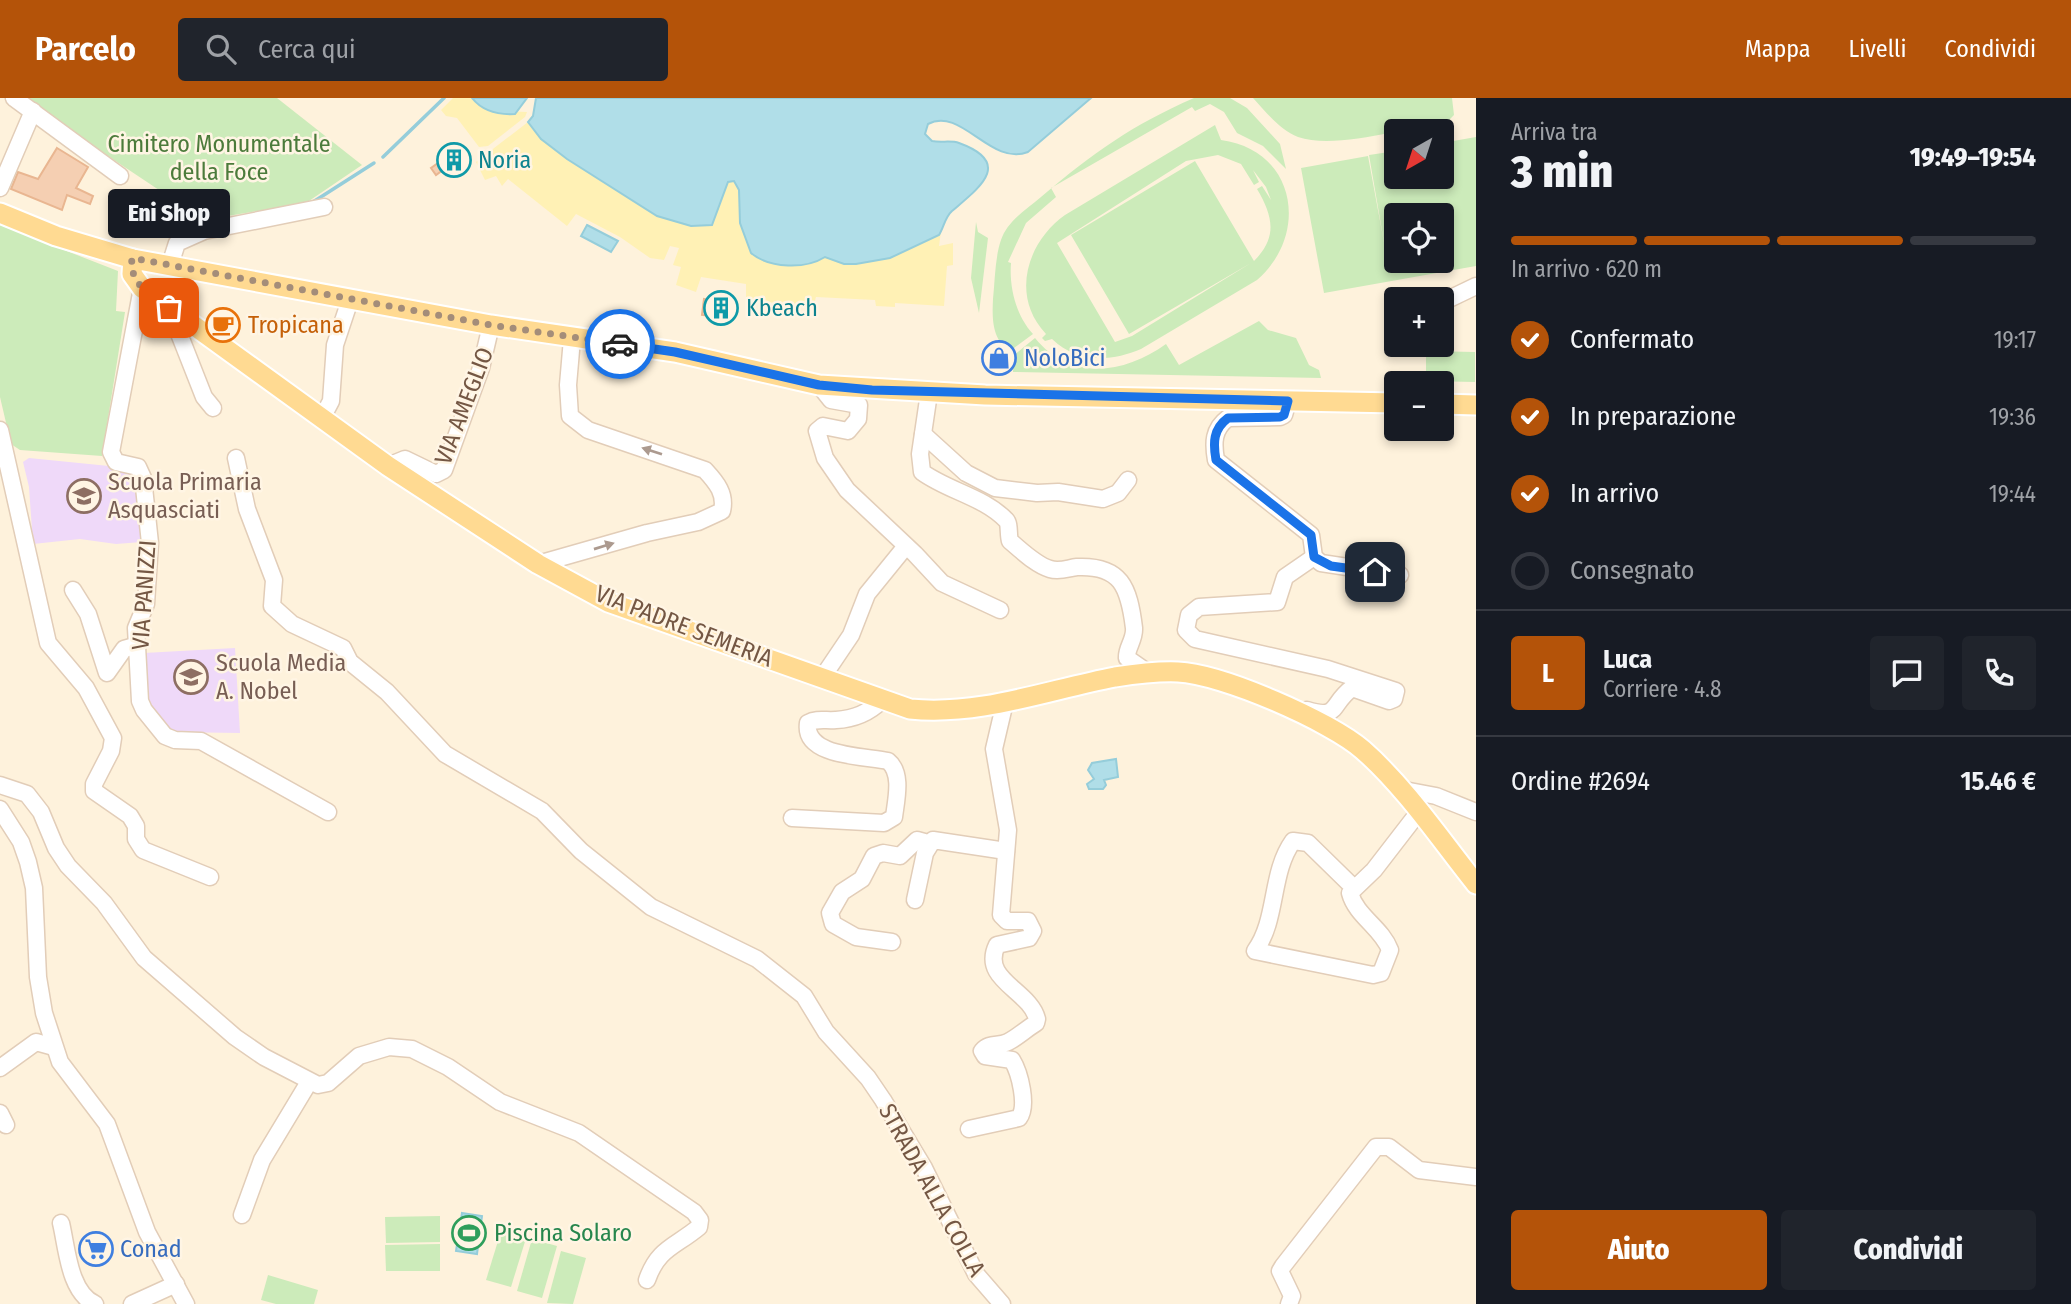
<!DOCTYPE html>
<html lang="it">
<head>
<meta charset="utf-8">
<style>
	:root { --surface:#171b24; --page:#20242c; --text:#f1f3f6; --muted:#9ea1a6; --line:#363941; --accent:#b45309 }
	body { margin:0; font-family:"Fira Sans Condensed",sans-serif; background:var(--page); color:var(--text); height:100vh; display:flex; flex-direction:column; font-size:26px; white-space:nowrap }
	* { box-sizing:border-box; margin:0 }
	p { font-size:23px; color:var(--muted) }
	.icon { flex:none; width:38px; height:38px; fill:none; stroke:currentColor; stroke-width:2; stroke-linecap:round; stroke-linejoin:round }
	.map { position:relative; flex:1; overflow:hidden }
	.drawer { display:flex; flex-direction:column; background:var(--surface); width:595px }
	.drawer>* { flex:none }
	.needle { width:46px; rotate:219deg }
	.fabs { position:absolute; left:1384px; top:21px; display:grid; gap:14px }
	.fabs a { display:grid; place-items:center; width:70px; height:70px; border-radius:7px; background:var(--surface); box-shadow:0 4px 10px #0003; font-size:35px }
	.pin { position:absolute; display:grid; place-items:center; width:60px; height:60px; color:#fff; margin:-30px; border-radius:14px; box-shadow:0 4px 10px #0006 }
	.courier { position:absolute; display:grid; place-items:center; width:70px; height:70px; margin:-35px; border:5px solid #1a73e8; border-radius:50%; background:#fff; color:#222; box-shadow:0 2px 9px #0007 }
	.bubble { position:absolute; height:49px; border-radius:7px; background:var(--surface); box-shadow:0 4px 10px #0003; font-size:23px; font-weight:800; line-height:49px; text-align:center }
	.summary em { font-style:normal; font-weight:800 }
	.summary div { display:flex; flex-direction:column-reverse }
	.summary { display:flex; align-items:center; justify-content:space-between; height:119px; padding:0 35px }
	h1 { font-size:46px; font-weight:800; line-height:52px }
	.bar { display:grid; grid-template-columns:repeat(4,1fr); gap:10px 7px; align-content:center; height:84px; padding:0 35px }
	.bar i { height:9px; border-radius:5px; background:var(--line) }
	.bar .selected { background:var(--accent) }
	.bar p { grid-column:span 4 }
	.line { display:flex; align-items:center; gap:18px; padding:0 35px; border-top:2px solid var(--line) }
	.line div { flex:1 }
	.round { display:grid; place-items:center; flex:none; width:74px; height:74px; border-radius:7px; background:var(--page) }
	ol { padding:0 35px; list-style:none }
	li { display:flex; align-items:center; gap:21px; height:77px }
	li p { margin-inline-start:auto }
	li .icon { padding:7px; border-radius:50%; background:var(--accent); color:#fff; stroke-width:4 }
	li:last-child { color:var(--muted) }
	li i { width:38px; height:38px; border:4px solid var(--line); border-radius:50% }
	.button { display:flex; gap:14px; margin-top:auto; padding:14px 35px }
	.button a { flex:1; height:80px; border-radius:7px; background:var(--accent); color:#fff; font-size:28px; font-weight:800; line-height:80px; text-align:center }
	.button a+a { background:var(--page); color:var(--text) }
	header { display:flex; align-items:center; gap:42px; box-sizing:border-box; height:98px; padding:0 35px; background:var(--accent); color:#fff }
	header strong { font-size:33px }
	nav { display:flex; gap:38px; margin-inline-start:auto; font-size:24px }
	.search { width:490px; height:63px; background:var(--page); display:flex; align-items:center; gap:18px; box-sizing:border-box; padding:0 24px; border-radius:7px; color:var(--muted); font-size:26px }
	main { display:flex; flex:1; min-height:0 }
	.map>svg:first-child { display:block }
	.education { fill:#efd9f9 }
	.green { fill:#ccebba; fill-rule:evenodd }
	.sand { fill:#fff1b5 }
	.water { fill:#b0dee8; stroke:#95cdda; stroke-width:2 }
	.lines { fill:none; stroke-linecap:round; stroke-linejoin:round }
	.stream { stroke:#95cdda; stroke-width:3.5 }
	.building { fill:#f5cfb2; stroke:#e9b691; stroke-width:2 }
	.minor-casing { stroke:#e2cdb8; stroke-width:19 }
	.major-casing { stroke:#fff; stroke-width:23 }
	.minor { stroke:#fff; stroke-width:16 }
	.major { stroke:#ffda92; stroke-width:19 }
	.oneway { fill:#ac9a8f }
	.done { stroke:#a48d79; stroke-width:7; stroke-dasharray:0 12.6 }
	.route { stroke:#1a73e8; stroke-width:9 }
	.labels { text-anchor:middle; stroke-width:5; stroke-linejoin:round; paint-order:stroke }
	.park-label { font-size:24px; fill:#4c7b3b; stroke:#fff5e4 }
	.culture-label { font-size:24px; fill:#0d838f; stroke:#fff5e4; text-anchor:start }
	.food-label { font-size:24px; fill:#c56008; stroke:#fff5e4; text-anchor:start }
	.shop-label { font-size:24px; fill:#366cbe; stroke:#fff5e4; text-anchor:start }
	.street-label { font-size:24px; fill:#745744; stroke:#fff5e4 }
	.education-label { font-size:24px; fill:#785e54; stroke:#fff5e4; text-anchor:start }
	.leisure-label { font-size:24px; fill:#27864d; stroke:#fff5e4; text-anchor:start }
</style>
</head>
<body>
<header>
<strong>Parcelo</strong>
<div class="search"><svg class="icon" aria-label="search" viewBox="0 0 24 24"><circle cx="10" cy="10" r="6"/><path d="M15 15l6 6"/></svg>Cerca qui</div>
<nav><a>Mappa</a><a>Livelli</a><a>Condividi</a></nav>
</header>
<main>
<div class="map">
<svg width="1476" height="1206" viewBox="0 0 1476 1206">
	<rect width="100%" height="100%" fill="#fef2dc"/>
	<g class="education">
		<path d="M29,360L109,368L135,376L142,444L116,446L80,441L33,446L29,389L23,364Z"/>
		<path d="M235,550L240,635L169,634L146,604L144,555Z"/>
	</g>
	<g class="green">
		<path d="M21,0H277L362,67L306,105L204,122Z"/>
		<path d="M1194,0H1230L1247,10L1280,46L1286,71L1263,48L1237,35L1224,14L1210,6L1195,13L1192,9L1051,90L1056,99L1026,125L1008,164L1011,165C1009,189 1016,218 1033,236L1010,253C992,242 992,221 993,201C995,182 995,159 1001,142C1007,123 1027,111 1041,99C1093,55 1132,27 1194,0Z"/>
		<path d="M1253,0H1452L1454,17L1449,22C1410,29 1336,52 1298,39C1280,32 1266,14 1253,0Z"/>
		<path d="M1215,27L1221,42C1296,52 1310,136 1257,182L1141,251C1111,264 1077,265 1052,241L1045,243L1042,240L1046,236C1010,198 1027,144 1065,117ZM1218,57L1241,66L1254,87L1259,84L1253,72L1266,89L1271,102L1262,88L1257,91C1273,118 1278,139 1254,163L1195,63L1071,137L1129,236L1251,165L1132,238L1115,244L1057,145L1186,63Z"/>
		<path d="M1476,39V168L1324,195L1301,70L1368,58L1385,150L1369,57L1396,53V79H1442V45ZM1442,117V163H1396V117Z"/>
		<path d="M976,124L978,134L988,140L979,215L971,180Z"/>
		<path d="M0,127L118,173L116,213L125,214L102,358L20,352L11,346L0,299Z"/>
		<path d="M1259,223L1268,232L1296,240L1309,267L1319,272L1321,280L1013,274L1014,257L1035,240C1071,284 1124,276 1166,246L1179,267Z"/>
		<path d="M1426,253L1475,254V284L1426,283Z"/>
		<path d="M440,1118V1144L386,1145L385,1119Z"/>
		<path d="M502,1130L527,1137L511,1189L486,1182Z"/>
		<path d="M532,1141L557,1148L542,1200L517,1193Z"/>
		<path d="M440,1146V1173H386L385,1147Z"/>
		<path d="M561,1153L586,1160L573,1206L547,1205Z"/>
		<path d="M268,1177L318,1192L314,1206H276L261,1202Z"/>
	</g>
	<g class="sand">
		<path d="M453,0H475L500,13L527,14L525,19L488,48L479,49L457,20L446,18L441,12Z"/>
		<path d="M528,24L533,32L582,71L657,118L712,127L728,84L734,83L739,92L740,125L751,155C769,170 806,172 825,159L839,164L890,160L941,133L939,148L953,145V167L947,168L944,208L895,205V209L876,208L875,202L816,199L813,210L746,201V186L701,179L696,194L676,187L681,169L673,167L679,150L670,148L664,162L650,160L620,139L576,116L567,128L508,81L502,88L496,78L485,82L476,64Z"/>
	</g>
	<g class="water">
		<path d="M472,0H527L515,16C498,17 483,14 472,0Z"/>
		<path d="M536,0H1091L1028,54C991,69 961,8 928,26L925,36L932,43C941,45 951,42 959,45C1014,65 979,90 952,113C945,119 944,129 939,137L890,160L856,166H844L825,159C806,171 770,171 751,155L740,125L739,92L734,83L728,84L712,127L691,128L657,118L567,61L541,41L528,24L533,18Z"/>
		<path d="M587,127L618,143L611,154L581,138Z"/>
		<path d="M1116,661L1118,679L1104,682L1106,687L1103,691H1089L1087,686L1094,681L1088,672L1092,665Z"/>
		<path d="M462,1115L482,1118L477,1156L456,1153Z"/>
	</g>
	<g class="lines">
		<g class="stream">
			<path d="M383,59L444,0"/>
			<path d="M313,104L374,65"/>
		</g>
	</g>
	<g class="building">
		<path d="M57,50L88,69L76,90L93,98L90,106L67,97L62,112L11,91L18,74L38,81Z"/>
		<path d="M458,51L469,68L461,73L455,71L446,77L443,72L436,77L431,70Z"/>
		<path d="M704,201L730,206L727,220L702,217Z"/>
	</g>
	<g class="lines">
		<g class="minor-casing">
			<g id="minor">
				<path d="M14,0L120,78"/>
				<path d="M0,90L33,13"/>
				<path d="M170,167L177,145L204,133L324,109"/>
				<path d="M142,190L111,354L116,364L138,369L143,380L150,445L146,506L136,530L140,603L144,612L165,638L175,642L201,643L328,714"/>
				<path d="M1449,201L1476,188"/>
				<path d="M169,210L204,299L213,310"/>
				<path d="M819,287L831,302L859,307L858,321L848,333L823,328L817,333L825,360L847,392L915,456L942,485L1000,512"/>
				<path d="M929,295L920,356L922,374C948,393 984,399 1006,422C1010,426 1008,437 1010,443C1022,453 1036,467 1050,471C1060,474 1068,470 1077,469C1121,467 1129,489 1134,530C1135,542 1126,550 1127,560L1150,576"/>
				<path d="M1288,303L1284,317L1280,319L1228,320C1213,331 1213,345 1216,362L1311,437L1314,459L1321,465L1400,477"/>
				<path d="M322,320L331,303L335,247L350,202"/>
				<path d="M0,332L48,545L86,590L113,640L111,653L94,686V693L130,718L136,728V741L143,752L210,779"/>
				<path d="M923,336L966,375L995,390L1037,395L1058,394L1103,401L1118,395L1128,382"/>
				<path d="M236,360L247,411L274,482L272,508L292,526L343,550L350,564L387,594L445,656L542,713L581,753L651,809L757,861L804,898L826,934L868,980L883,1002L924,1070L976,1176L1002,1206"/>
				<path d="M388,368L405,361L436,376L444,372L481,270L491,227"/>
				<path d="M538,466L647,435L698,424L722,413C726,396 717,385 705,372L588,332L570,318L568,287L572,241"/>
				<path d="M73,492L88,516L107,575L124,551L138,547"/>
				<path d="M822,580L851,537L867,496L906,448"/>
				<path d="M1307,612C1340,622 1330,606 1352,590L1389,603L1394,601L1396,593L1328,571L1195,541L1186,532L1189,517L1199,509L1277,504L1285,479L1314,459"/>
				<path d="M0,687L27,696L41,714L56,750L68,768L104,805L144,860L235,939L264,959L318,987L328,985L359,958L389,949L412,951L448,969L500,1004L579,1035L694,1114L700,1122L699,1129C675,1149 658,1150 647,1182"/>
				<path d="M1399,691L1436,698L1476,714"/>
				<path d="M0,711L21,744L28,764L34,790L38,879L44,915L60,964L107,1026L147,1134L186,1206"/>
				<path d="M792,720L884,725L894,719C896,702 903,675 888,663C865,658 803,659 808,625C817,620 826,623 836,622C855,621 869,615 882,602"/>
				<path d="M1353,789L1308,745L1293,743C1270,775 1278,821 1255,853L1373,877L1381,875L1390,852C1382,830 1356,818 1350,795L1374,772L1418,715"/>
				<path d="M915,802L925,755L933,742L1006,753"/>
				<path d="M892,844L856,839L833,826L830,815L842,794L862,781L874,758L883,755L900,758L917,742L928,745"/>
				<path d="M0,970L36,944L54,949"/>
				<path d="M0,1015L6,1027"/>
				<path d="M969,1031L1019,1020C1028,1008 1020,975 1012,962L985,958L982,953C990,944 998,949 1008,944C1018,939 1026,931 1036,925L1037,921C1030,892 980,882 997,847L1029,840L1033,833L1028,823H1007L1001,817L1008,732L994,651L1005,604"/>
				<path d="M242,1117L262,1062L309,984"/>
				<path d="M61,1125C67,1150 69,1194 95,1206"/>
				<path d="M132,1206L176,1186"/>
				<path d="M1289,1206L1292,1198L1280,1173L1283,1168L1376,1049H1389L1419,1072L1476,1079"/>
			</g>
		</g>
		<g class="major-casing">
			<g id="major">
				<path d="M0,115L56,138L133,161L491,227L675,254L819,287L985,297L1396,305"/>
				<path d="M133,161L132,176L142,190L388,368L538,466L608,504L910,611C980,618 1047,592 1115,579C1135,576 1157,573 1178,574C1222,576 1330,623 1363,652C1406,690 1440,741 1476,786"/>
				<path d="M1442,306L1476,307"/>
			</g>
		</g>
		<use href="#minor" class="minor"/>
		<use href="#major" class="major"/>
	</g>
	<defs><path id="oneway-solid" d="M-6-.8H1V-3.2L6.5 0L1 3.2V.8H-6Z" transform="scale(1.75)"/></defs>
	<g class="oneway">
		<use href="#oneway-solid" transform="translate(652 353) rotate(-162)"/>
		<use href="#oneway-solid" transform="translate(604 448) rotate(-17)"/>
	</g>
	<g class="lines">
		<path class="done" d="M169,210C150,196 129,186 132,160L491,227L620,246"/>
		<path class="route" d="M620,246L675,254L819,287L872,292L1288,303L1284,317L1280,319L1228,320C1213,331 1213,345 1216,362L1311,437L1314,459L1331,468L1375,474"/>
	</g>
	<defs>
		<g id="building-ring" transform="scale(1.75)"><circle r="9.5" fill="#fff5e4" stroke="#0f9aa8" stroke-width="1.5"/><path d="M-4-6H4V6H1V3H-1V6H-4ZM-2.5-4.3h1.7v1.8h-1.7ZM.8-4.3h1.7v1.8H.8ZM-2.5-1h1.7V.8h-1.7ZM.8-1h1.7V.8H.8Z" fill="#0f9aa8"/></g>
		<g id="cafe-ring" transform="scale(1.75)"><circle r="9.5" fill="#fff5e4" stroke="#e8710a" stroke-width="1.5"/><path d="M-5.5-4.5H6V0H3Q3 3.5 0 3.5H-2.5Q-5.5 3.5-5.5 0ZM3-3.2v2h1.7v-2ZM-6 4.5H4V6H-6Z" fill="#e8710a"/></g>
		<g id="shop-ring" transform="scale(1.75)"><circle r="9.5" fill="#fff5e4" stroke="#3f7fe0" stroke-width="1.5"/><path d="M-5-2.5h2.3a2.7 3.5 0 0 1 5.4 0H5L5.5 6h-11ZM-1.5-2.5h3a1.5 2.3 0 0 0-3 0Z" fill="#3f7fe0"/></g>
		<g id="school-ring" transform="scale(1.75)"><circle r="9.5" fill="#fff5e4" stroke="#8d6e63" stroke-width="1.5"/><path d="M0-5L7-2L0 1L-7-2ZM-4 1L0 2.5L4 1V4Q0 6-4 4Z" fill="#8d6e63"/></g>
		<g id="stadium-ring" transform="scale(1.75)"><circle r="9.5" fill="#fff5e4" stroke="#2e9e5b" stroke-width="1.5"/><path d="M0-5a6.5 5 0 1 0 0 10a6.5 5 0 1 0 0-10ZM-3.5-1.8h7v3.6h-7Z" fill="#2e9e5b"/></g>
		<g id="supermarket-ring" transform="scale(1.75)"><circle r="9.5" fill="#fff5e4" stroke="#3f7fe0" stroke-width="1.5"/><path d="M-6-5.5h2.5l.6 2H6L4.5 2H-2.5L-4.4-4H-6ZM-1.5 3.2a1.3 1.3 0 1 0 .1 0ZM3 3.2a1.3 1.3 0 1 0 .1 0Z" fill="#3f7fe0"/></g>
	</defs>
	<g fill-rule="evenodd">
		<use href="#building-ring" x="454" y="62"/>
		<use href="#building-ring" x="721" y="210"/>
		<use href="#cafe-ring" x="223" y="227"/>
		<use href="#shop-ring" x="999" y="260"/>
		<use href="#school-ring" x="84" y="398"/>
		<use href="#school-ring" x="191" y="579"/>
		<use href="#stadium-ring" x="469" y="1135"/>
		<use href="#supermarket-ring" x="96" y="1151"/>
	</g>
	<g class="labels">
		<g class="park-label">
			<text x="219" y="54">Cimitero Monumentale<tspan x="219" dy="28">della Foce</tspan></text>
		</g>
		<g class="culture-label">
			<text x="478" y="70">Noria</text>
			<text x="746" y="218">Kbeach</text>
		</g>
		<g class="food-label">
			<text x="248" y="235">Tropicana</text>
		</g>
		<g class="shop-label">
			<text x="1024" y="268">NoloBici</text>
			<text x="120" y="1159">Conad</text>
		</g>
		<g class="street-label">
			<text transform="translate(464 308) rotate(-69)" y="8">VIA AMEGLIO</text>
			<text transform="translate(144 497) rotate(-86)" y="8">VIA PANIZZI</text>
			<text transform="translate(684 528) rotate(21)" y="8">VIA PADRE SEMERIA</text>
			<text transform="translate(932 1092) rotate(61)" y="8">STRADA ALLA COLLA</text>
		</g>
		<g class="education-label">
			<text x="108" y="392">Scuola Primaria<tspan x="108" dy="28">Asquasciati</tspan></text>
			<text x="216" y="573">Scuola Media<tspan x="216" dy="28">A. Nobel</tspan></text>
		</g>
		<g class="leisure-label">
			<text x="494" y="1143">Piscina Solaro</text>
		</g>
	</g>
</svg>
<div class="fabs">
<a><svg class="needle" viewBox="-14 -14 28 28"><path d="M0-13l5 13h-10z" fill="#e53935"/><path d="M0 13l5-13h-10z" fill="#9ea1a6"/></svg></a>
<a><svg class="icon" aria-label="locate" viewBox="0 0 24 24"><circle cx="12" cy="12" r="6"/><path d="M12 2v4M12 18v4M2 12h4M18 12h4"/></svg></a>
<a>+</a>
<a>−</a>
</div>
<div class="pin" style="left:169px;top:210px;background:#ea580c"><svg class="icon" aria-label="bag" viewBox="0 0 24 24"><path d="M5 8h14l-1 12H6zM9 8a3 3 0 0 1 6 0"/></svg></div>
<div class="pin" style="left:1375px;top:474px;background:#1f2937"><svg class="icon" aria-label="home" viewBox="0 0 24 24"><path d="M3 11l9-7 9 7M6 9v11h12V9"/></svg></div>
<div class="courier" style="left:620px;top:246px"><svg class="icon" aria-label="car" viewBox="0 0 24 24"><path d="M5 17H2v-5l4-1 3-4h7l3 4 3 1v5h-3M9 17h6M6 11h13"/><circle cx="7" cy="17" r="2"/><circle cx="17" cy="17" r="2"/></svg></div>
<div class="bubble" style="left:108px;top:91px;width:122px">Eni Shop</div>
</div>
<section class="drawer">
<div class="summary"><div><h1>3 min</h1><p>Arriva tra</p></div><em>19:49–19:54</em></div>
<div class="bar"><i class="selected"></i><i class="selected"></i><i class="selected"></i><i></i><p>In arrivo · 620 m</p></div>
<ol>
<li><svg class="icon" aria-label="check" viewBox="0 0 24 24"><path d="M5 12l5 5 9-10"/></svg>Confermato<p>19:17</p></li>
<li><svg class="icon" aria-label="check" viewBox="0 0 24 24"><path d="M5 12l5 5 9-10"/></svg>In preparazione<p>19:36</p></li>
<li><svg class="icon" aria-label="check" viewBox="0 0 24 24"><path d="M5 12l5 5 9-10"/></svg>In arrivo<p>19:44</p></li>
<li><i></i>Consegnato</li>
</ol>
<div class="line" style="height:126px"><b class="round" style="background:var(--accent);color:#fff">L</b><div><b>Luca</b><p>Corriere · 4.8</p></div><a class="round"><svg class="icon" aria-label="chat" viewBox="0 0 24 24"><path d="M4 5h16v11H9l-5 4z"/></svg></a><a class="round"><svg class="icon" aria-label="phone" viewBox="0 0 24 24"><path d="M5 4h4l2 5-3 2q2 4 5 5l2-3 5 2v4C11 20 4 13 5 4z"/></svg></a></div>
<div class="line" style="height:91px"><div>Ordine #2694</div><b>15.46 €</b></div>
<div class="button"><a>Aiuto</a><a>Condividi</a></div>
</section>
</main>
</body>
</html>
